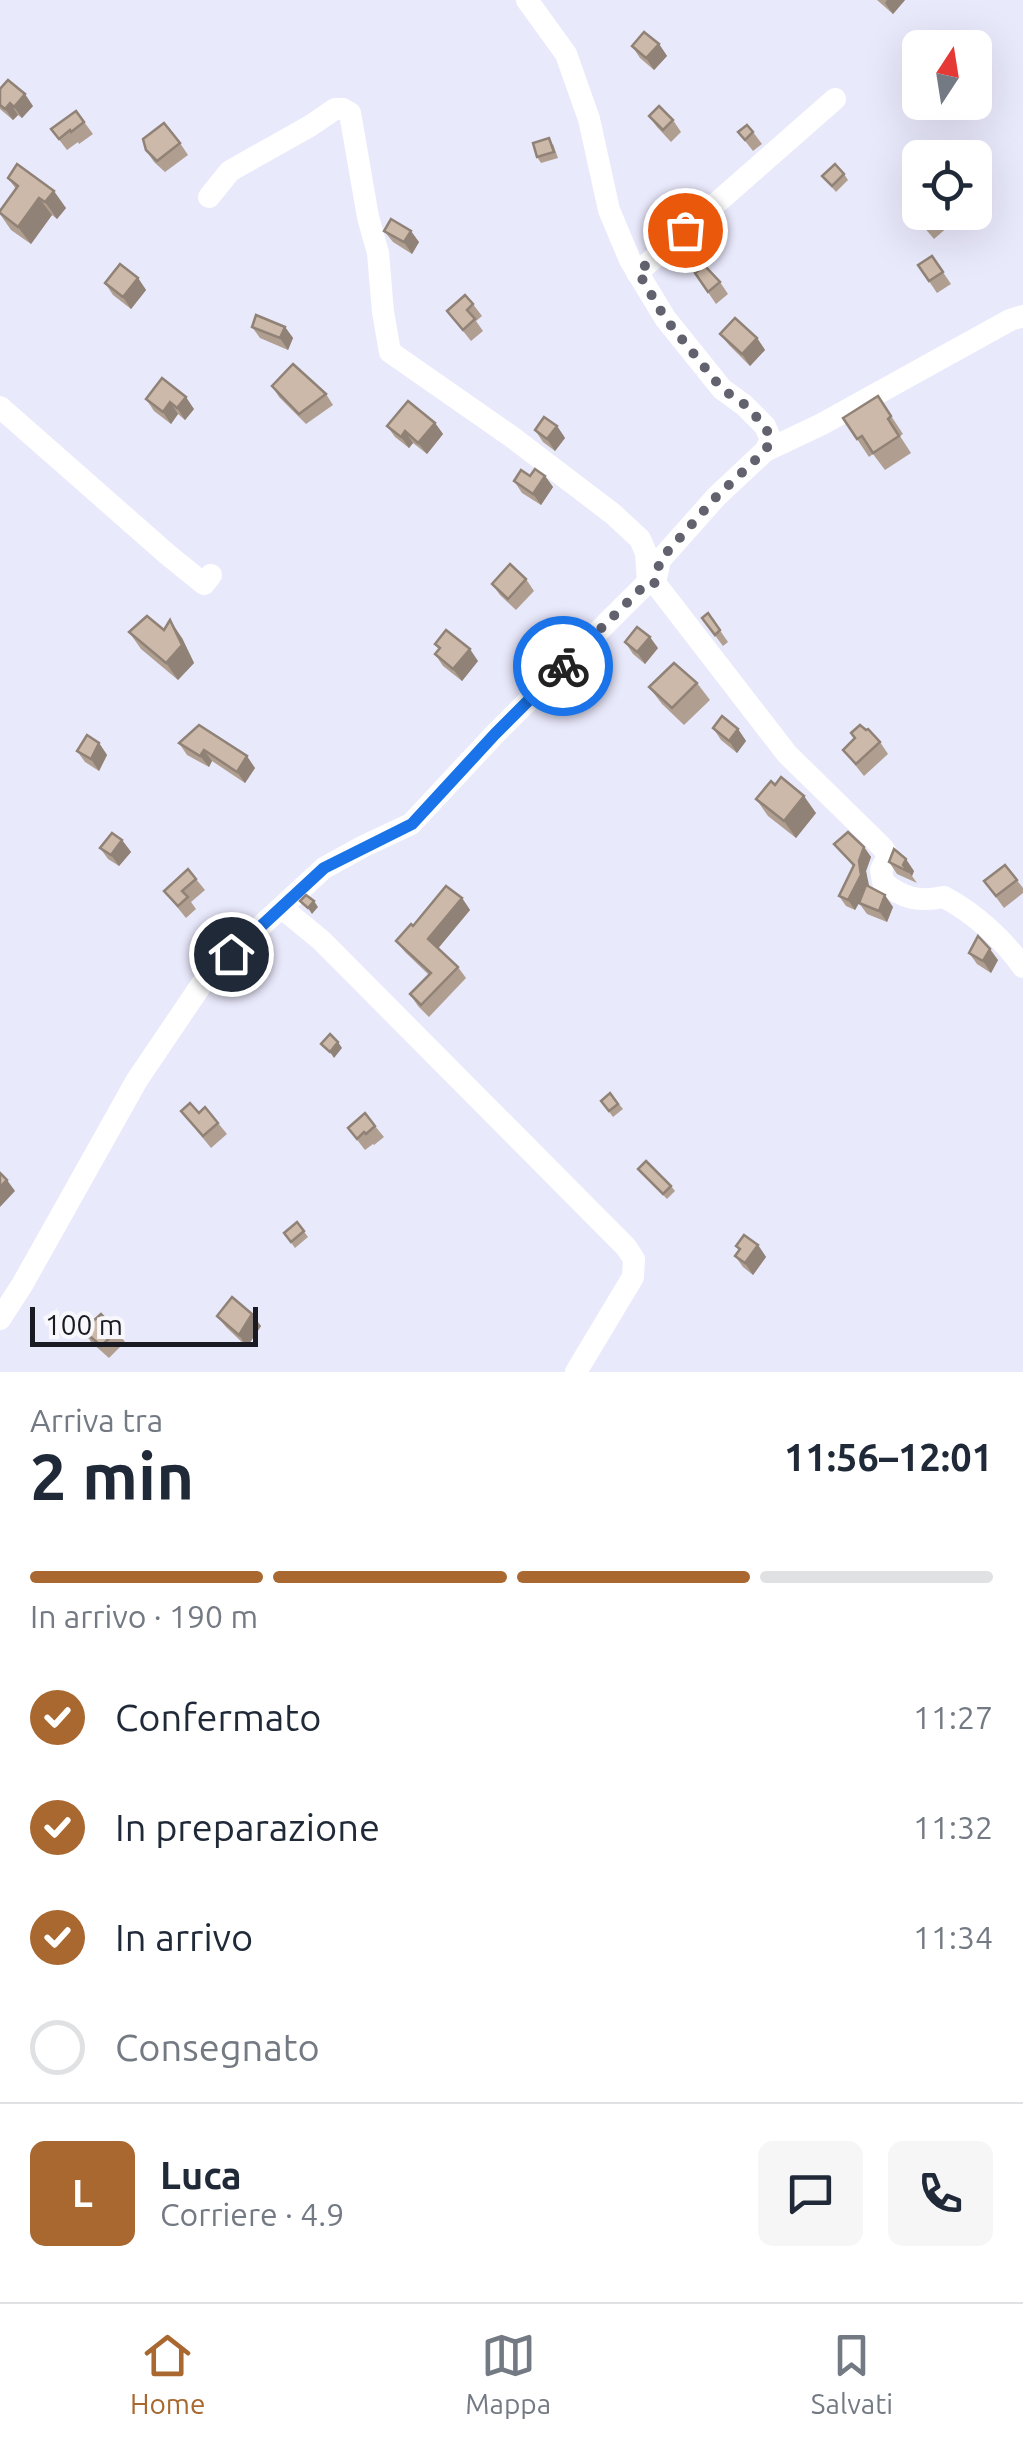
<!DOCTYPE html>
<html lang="it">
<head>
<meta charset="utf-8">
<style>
	:root { --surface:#fff; --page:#f6f6f7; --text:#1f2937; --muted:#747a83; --line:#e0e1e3; --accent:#a86830 }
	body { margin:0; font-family:Ubuntu,sans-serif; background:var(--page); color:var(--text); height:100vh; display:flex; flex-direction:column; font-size:38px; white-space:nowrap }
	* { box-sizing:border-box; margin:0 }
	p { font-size:32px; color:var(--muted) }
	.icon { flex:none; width:55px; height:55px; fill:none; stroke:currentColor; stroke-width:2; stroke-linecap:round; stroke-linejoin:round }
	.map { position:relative; height:1372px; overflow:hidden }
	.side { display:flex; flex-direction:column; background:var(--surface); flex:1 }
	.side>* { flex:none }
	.needle { width:65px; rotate:12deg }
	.fabs { position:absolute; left:902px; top:30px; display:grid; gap:20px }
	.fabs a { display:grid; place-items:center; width:90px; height:90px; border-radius:15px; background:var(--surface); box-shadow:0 10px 40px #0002; font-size:50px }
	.scale { position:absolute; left:30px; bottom:25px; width:228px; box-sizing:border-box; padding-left:10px; border:5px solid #1a1a23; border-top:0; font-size:28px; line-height:35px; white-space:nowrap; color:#1a1a23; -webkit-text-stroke:8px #f7f7fc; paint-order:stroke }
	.pin { position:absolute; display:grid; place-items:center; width:85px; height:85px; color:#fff; margin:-42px; border:5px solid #fff; border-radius:50%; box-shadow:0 2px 10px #0007 }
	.courier { position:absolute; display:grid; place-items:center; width:100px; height:100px; margin:-50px; border:8px solid #1a73e8; border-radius:50%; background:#fff; color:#222; box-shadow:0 2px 12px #0007 }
	.head em { font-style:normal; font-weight:700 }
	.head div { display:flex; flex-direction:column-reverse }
	.head { display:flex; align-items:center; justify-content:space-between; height:170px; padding:0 30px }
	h1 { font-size:65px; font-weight:700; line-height:75px }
	.bar { display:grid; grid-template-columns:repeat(4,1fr); gap:15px 10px; align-content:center; height:120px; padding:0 30px }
	.bar i { height:12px; border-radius:8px; background:var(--line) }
	.bar .active { background:var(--accent) }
	.bar p { grid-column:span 4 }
	.line { display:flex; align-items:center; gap:25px; padding:0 30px; border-top:2px solid var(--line) }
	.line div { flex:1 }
	.round { display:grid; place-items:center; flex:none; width:105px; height:105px; border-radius:15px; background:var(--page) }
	ol { padding:0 30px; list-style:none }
	li { display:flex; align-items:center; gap:30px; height:110px }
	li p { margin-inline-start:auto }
	li .icon { padding:10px; border-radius:50%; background:var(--accent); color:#fff; stroke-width:4 }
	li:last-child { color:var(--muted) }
	li i { width:55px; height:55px; border:5px solid var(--line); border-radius:50% }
	.menu { display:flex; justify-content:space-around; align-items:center; height:140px; border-top:2px solid var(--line); background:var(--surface); font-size:28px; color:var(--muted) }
	.menu a { display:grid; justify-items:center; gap:5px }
	.menu .active { color:var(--accent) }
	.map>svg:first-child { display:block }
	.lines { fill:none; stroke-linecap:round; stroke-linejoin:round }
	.minor { stroke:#fff; stroke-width:22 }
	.wall { fill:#b09f91 }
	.shaded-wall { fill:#908276 }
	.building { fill:#cdb9a9; stroke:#908276; stroke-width:2.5 }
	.done { stroke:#62626f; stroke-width:10; stroke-dasharray:0 18 }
	.route { stroke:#1a73e8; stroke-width:12 }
</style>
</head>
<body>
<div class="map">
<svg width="1023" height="1372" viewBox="0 0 1023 1372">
	<rect width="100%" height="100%" fill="#e9e9fc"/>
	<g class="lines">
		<g class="minor">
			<path d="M527,0L566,54L589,119L609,210L630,260L665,318L722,389L744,405L765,426L771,440L765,451L717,496L660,560L655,583"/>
			<path d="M209,197L230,171L310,126L335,109H343L350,113L368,217L378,253L383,312L390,352L512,437L613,514L640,539L646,553L648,582"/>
			<path d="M637,273L835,99"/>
			<path d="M0,407L167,554L204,584L211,575"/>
			<path d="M765,451L822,424L1010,320L1023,316"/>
			<path d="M282,908L321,940L626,1247L634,1259L633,1277L576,1372"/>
			<path d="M0,1319L22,1285L137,1080L208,975L324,868L364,846L411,824L495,734L648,582L655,583L787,754L883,848L888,856L881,870L883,882C903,899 919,902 944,897C974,913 1003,939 1023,967"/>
		</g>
	</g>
	<g class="wall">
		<path d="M877,0H905L893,14Z"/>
		<path d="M659,44L667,56L654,70L640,58L632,46Z"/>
		<path d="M0,89L33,106L22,118L18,115L13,120L0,109Z"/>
		<path d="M76,111L93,134L79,144L78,142L67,150L51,129Z"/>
		<path d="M649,116L673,120L681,132L671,142L657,127Z"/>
		<path d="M738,132H753L762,144L753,151Z"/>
		<path d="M180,143L188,155L165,172L154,162L146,150Z"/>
		<path d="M553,144L558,158L541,163L537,157Z"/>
		<path d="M844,174L848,180L836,192L822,176Z"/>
		<path d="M8,178L66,208L57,219L52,215L31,244L11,230L0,214L16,189Z"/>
		<path d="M906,206L939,212L949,226L934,239Z"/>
		<path d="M384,231L419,242L412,254L393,242Z"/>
		<path d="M932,256L951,284L937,293L918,265Z"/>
		<path d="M695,273L720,282L728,294L716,304Z"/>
		<path d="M138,278L146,290L131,309L113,295L105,283Z"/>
		<path d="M473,304L482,316L476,321L483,331L471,341L447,311Z"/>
		<path d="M252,327H285L293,338L288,350L260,338Z"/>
		<path d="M720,334L757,338L765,350L750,366L729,345Z"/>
		<path d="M272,386L326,394L333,405L306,424L279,397Z"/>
		<path d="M878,396L903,434L900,436L911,453L885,470L873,454L869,457L857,439Z"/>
		<path d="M146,399L194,409L185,420L178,414L171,424L154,411Z"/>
		<path d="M435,423L443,434L427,454L413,443L409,448L395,437L387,426Z"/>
		<path d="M557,426L565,438L555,451L543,442L535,430Z"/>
		<path d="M530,476H545L553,487L541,505L522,493L514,481Z"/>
		<path d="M526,579L534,591L516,610L500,595L492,584Z"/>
		<path d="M708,613L728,642L723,646L702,618Z"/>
		<path d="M164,630L182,638L194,663L178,680L141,649L129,632Z"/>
		<path d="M625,642L658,648L645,664L633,654Z"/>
		<path d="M435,644L478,661L462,681L443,666L435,654L439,650Z"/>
		<path d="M697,683L710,700L684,725L662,704L649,687Z"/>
		<path d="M199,725L255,768L245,783L212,761L209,767L187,755L179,743Z"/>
		<path d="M713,728L738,729L746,741L737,753L721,740Z"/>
		<path d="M880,742L888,754L864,776L843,750Z"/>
		<path d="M99,743L107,755L99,771L85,762L77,751Z"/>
		<path d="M756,799L816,813L796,838L768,816Z"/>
		<path d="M122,840L131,852L119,866L108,859L100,848Z"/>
		<path d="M834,844L864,847L871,857L866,871L868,886L893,907L887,922L867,914L859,903L855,910L846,906L839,896L853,866Z"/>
		<path d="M889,862L914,871L912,876L917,883L897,874Z"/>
		<path d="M1005,865L1023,888V893L1004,908L984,881Z"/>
		<path d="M196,879L205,890L191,902L196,909L186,918L164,891Z"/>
		<path d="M462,898L470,910L438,948L458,967L466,978L429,1017L418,1006L410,994L429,975L405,952L396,941L413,926Z"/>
		<path d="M969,953L998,960L991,973L977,964Z"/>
		<path d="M610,1093L623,1109L613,1117L601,1101Z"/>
		<path d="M181,1111L199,1113L218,1123L227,1134L211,1148Z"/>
		<path d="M375,1126L384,1137L374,1145L373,1144L365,1150L348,1128Z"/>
		<path d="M638,1169L671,1186L675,1191L667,1199Z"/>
		<path d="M297,1222L308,1237L295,1248L284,1233Z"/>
		<path d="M758,1245L766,1257L753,1275L743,1267L735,1256L739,1250L736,1246Z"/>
		<path d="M217,1316L261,1326L247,1347L226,1327Z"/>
		<path d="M83,1330L117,1331L125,1342L109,1358L91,1342Z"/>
	</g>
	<g class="shaded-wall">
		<path d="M887,0H905L893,14L885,3Z"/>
		<path d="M659,44L667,56L654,70L646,58Z"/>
		<path d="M25,94L33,106L22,118L14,107Z"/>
		<path d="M10,103L18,115L13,120L5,109Z"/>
		<path d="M54,191L66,208L57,219L45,202Z"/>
		<path d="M39,198L52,215L31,244L18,227Z"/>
		<path d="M411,231L419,242L412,254L404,242Z"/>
		<path d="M138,278L146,290L131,309L123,297Z"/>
		<path d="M285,327L293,338L288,350L280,338Z"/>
		<path d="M757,338L765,350L750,366L742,354Z"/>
		<path d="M186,397L194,409L185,420L177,408Z"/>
		<path d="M170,402L178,414L171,424L163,412Z"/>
		<path d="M435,423L443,434L427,454L418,443Z"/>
		<path d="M557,426L565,438L555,451L547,439Z"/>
		<path d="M405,431L413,443L409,448L401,437Z"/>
		<path d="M545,476L553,487L541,505L533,494Z"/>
		<path d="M170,620L182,638L194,663L178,680L166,663Z"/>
		<path d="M650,637L658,648L645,664L637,652Z"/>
		<path d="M470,649L478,661L462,681L453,669Z"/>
		<path d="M738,729L746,741L737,753L729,741Z"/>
		<path d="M99,743L107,755L99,771L91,759Z"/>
		<path d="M204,750L212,761L209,767L200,756Z"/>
		<path d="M247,756L255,768L245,783L237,772Z"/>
		<path d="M804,796L816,813L796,838L784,821Z"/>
		<path d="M122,840L131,852L119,866L111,855Z"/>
		<path d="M864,847L871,857L866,871L869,885L855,910L848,900Z"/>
		<path d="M906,859L914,871L912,876L903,865Z"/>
		<path d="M885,895L893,907L887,922L879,911Z"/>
		<path d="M462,898L470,910L436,951L428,939Z"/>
		<path d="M314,901L318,907L312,914L308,908Z"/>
		<path d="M990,949L998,960L991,973L983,961Z"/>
		<path d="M338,1042L342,1048L334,1058L330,1052Z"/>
		<path d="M7,1180L15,1191L0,1207V1187Z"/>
		<path d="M758,1245L766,1257L753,1275L745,1263Z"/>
		<path d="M252,1314L261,1326L247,1347L239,1335Z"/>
	</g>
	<g class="building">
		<path d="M644,32L659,44L646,58L632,46Z"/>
		<path d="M8,80L25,94L14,107L10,103L5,109L0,105V89Z"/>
		<path d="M659,106L673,120L663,130L649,116Z"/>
		<path d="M76,111L84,122L71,132L70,130L59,139L51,129Z"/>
		<path d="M164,123L180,143L157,161L146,150L143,139Z"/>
		<path d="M747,125L753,132L745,140L738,132Z"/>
		<path d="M549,138L554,152L537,157L533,143Z"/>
		<path d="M17,164L54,191L45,202L39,198L18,227L0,213V211L18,186L8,178Z"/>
		<path d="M835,164L844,174L832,186L822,176Z"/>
		<path d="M920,194V212H939L941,214L926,228L906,206Z"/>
		<path d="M391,219L411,231L404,242L384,231Z"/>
		<path d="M932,256L943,272L929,281L918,265Z"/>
		<path d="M120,264L138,278L123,297L105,283Z"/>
		<path d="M705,266L720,282L708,292L695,273Z"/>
		<path d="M465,295L473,304L467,310L475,319L463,330L447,311Z"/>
		<path d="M256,315L285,327L280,338L252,327Z"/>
		<path d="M735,318L757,338L742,354L720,334Z"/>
		<path d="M293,364L326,394L299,414L272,386Z"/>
		<path d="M162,378L186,397L177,408L170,402L163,412L146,399Z"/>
		<path d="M878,396L891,416L888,419L899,436L873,453L862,436L857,439L843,418Z"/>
		<path d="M408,401L435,423L418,443L405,431L401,437L387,426Z"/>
		<path d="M544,417L557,426L547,439L535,430Z"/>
		<path d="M535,469L545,476L533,494L514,481L521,470L530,476Z"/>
		<path d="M510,564L526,579L508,599L492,584Z"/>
		<path d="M708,613L720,630L715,635L702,618Z"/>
		<path d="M147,616L164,630L170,620L182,645L166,663L129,632Z"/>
		<path d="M637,627L650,637L637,652L625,642Z"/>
		<path d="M446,630L470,649L453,669L435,654L440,648L435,644Z"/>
		<path d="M674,663L697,683L672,708L649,687Z"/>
		<path d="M722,716L738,729L729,741L713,728Z"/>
		<path d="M199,725L247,756L237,772L204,750L200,756L179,743Z"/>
		<path d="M860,725L866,730L868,729L880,742L856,764L843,750L855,738L851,733Z"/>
		<path d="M87,735L99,743L91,759L77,751Z"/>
		<path d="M781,777L804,796L784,821L756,799L771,781L775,785Z"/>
		<path d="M848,832L864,847L859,861L861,875L848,900L839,896L854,865L834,844Z"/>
		<path d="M112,833L122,840L111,855L100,848Z"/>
		<path d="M894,849L906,859L903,865L909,872L889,862Z"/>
		<path d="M1005,865L1017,880L996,896L984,881Z"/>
		<path d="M188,869L196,879L182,891L188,897L178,906L164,891Z"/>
		<path d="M866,885L885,895L879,911L859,903Z"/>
		<path d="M446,886L462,898L428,939L458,967L421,1005L410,994L431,973L396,941L411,924L413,926Z"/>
		<path d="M306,895L314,901L308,908L300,901Z"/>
		<path d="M978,936L990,949L983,961L969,953Z"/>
		<path d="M330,1034L338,1042L330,1052L321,1044Z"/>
		<path d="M610,1093L618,1104L609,1111L601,1101Z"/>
		<path d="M190,1103L199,1113L205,1107L218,1123L203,1136L181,1111Z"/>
		<path d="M365,1113L375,1126L366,1134L364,1132L357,1139L348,1128Z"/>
		<path d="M646,1161L671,1186L663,1194L638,1169Z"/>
		<path d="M0,1173L7,1180L0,1187Z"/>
		<path d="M297,1222L304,1231L291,1242L284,1233Z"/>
		<path d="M744,1235L758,1245L745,1263L735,1256L740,1249L736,1246Z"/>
		<path d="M232,1297L252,1314L239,1335L217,1316Z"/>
		<path d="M101,1314L117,1331L101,1346L83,1330Z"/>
	</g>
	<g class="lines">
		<path class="done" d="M563,666L648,582L655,583L660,560L717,496L765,451L771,440L765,426L744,404L722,389L665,318L638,272L685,230"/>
		<path class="route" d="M231,954L324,868L412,824L495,734L563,666"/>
	</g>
</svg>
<div class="fabs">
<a><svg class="needle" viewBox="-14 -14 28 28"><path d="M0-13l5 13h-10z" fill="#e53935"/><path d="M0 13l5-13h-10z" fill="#747a83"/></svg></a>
<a><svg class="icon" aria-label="locate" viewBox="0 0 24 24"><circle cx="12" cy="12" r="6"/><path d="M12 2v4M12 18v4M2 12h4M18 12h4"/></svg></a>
</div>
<div class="scale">100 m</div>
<div class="pin" style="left:685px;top:230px;background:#ea580c"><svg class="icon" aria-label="bag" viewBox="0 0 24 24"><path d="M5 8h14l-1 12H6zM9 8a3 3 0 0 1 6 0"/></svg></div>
<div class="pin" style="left:231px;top:954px;background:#1f2937"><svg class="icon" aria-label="home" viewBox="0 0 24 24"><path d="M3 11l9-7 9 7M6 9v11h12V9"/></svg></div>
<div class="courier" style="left:563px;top:666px"><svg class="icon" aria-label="bike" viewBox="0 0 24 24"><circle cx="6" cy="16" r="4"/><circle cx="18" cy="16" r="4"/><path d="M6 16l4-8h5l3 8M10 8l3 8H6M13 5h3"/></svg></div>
</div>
<section class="side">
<div class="head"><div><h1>2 min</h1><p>Arriva tra</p></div><em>11:56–12:01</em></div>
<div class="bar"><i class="active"></i><i class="active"></i><i class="active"></i><i></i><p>In arrivo · 190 m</p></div>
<ol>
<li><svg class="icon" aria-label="check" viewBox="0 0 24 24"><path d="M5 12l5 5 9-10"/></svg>Confermato<p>11:27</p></li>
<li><svg class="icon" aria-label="check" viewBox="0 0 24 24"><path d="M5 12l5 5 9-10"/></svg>In preparazione<p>11:32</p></li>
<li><svg class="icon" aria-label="check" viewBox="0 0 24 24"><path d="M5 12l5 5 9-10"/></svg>In arrivo<p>11:34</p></li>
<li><i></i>Consegnato</li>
</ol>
<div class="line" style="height:180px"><b class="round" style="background:var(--accent);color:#fff">L</b><div><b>Luca</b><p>Corriere · 4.9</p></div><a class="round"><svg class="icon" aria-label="chat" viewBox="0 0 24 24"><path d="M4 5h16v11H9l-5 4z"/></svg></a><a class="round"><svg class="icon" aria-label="phone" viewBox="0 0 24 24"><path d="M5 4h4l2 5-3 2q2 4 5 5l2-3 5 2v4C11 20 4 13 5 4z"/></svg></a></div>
</section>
<nav class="menu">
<a class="active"><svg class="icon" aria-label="home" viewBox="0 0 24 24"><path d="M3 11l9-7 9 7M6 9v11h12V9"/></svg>Home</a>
<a><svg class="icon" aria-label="map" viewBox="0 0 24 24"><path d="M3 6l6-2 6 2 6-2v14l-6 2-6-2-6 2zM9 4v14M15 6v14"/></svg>Mappa</a>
<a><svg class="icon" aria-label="saved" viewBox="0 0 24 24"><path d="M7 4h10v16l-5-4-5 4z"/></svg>Salvati</a>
</nav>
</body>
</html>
